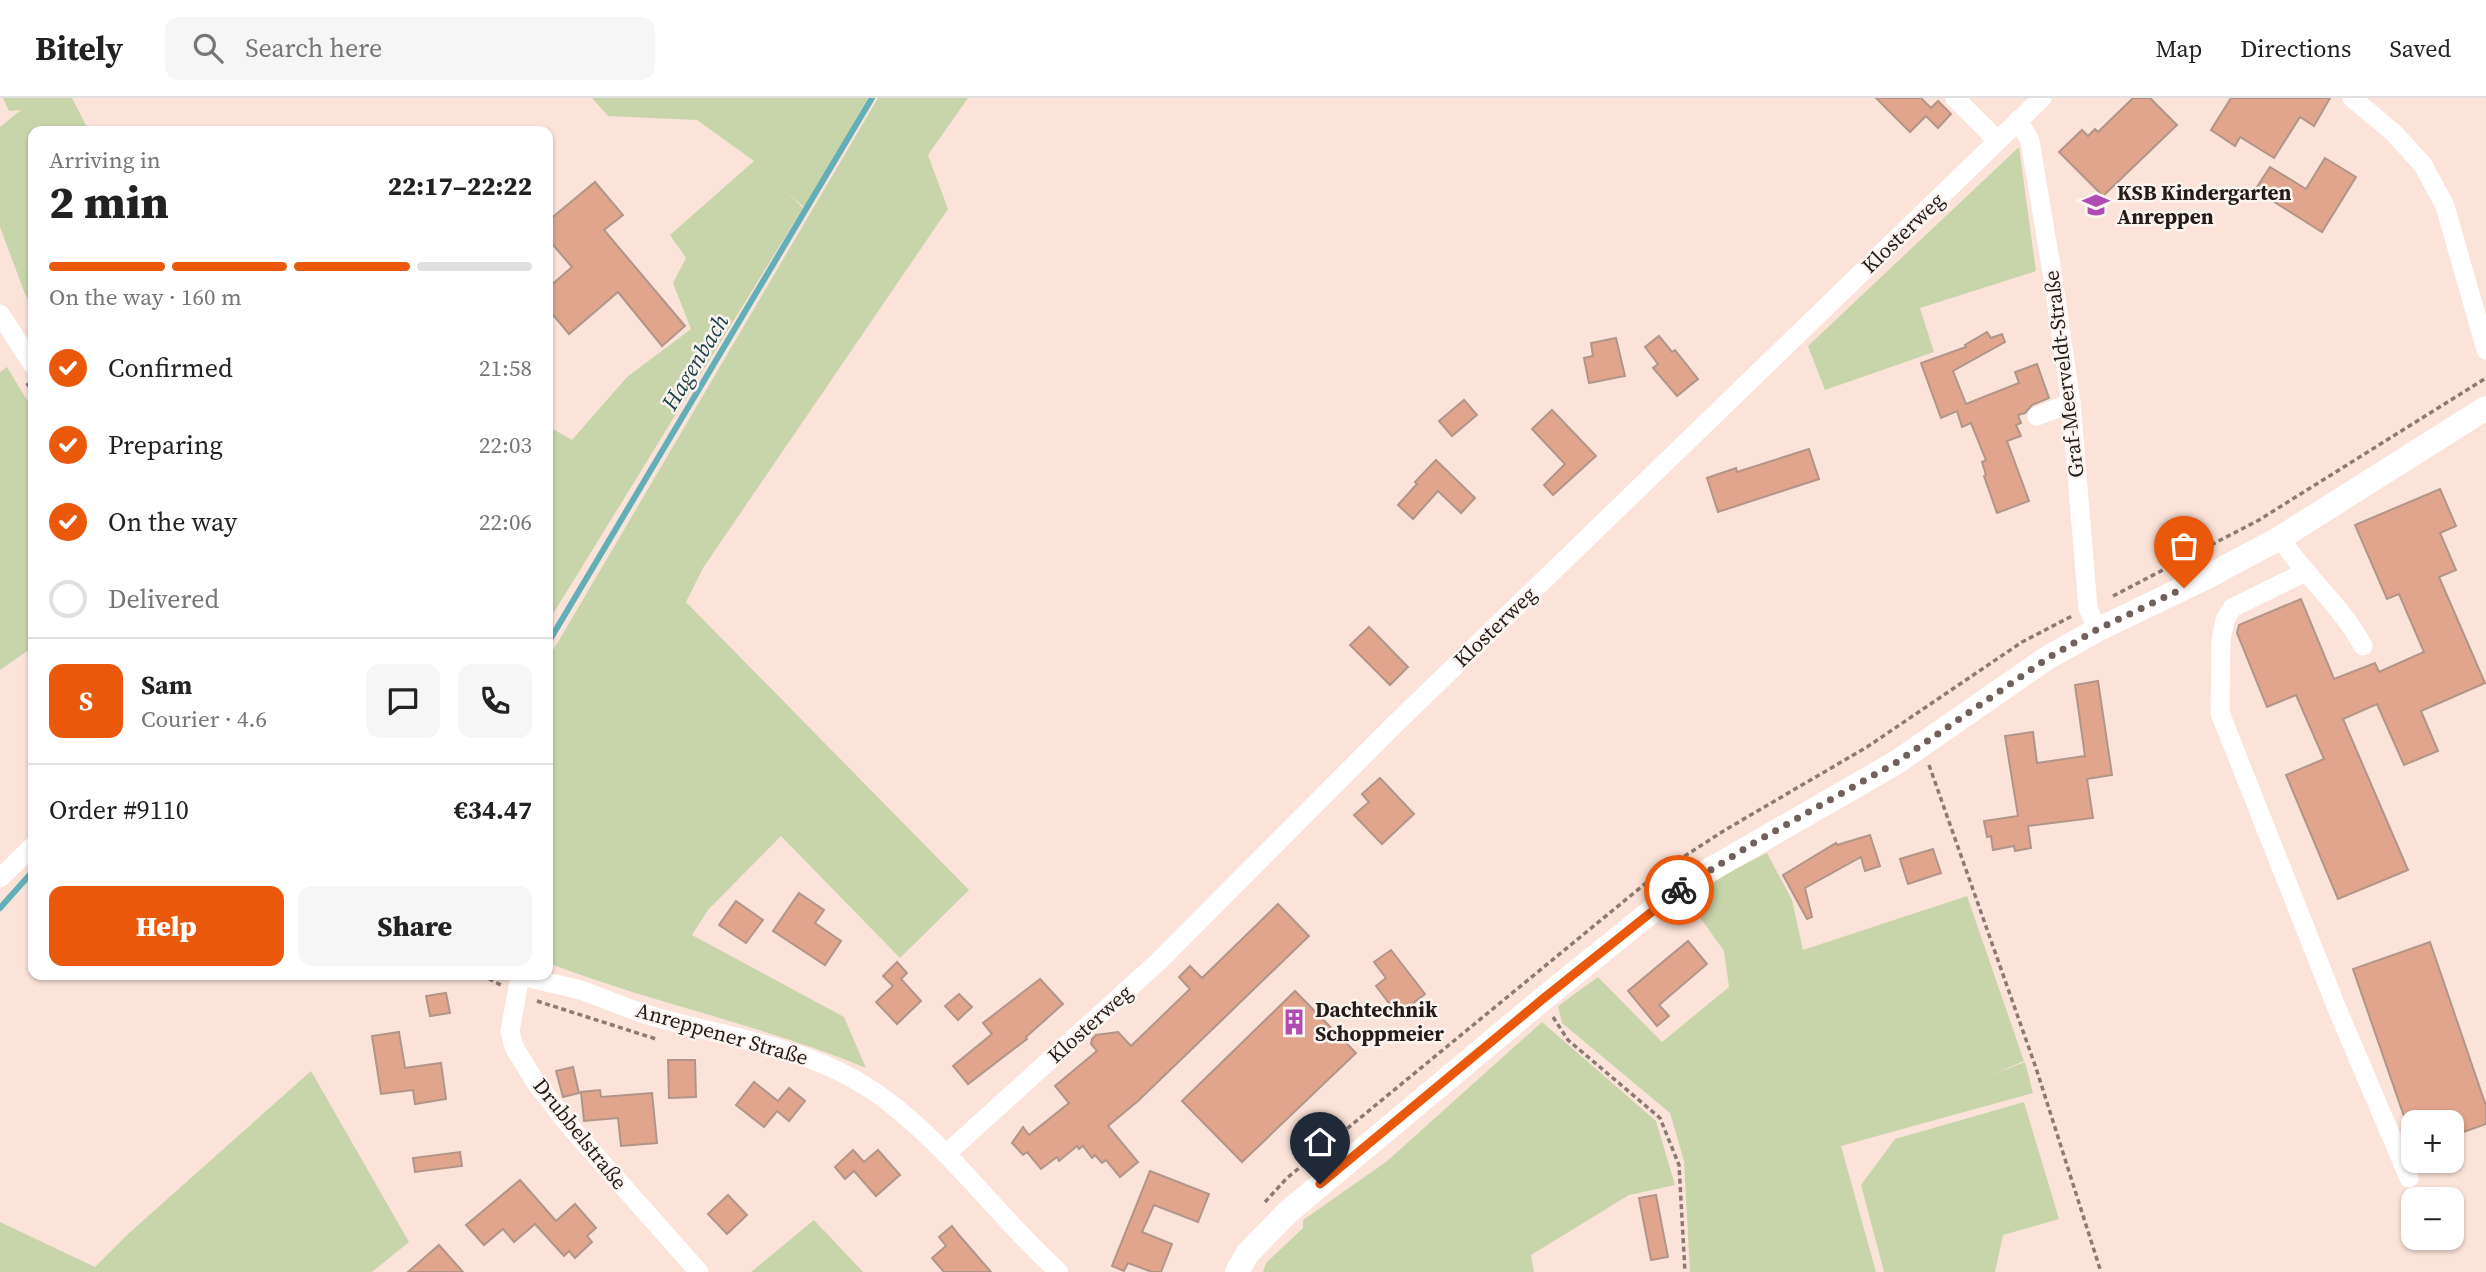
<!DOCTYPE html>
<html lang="en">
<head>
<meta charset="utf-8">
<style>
	:root { --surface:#fff; --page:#f6f6f6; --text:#222; --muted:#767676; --line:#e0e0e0; --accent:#ea580c }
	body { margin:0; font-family:"Source Serif 4",serif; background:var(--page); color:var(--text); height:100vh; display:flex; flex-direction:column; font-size:26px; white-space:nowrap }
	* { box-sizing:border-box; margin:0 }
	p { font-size:23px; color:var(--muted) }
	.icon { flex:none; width:38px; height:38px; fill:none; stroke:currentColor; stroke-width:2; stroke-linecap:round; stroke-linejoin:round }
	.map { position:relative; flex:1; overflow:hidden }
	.side { position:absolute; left:28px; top:28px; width:525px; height:854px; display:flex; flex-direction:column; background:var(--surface); border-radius:14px; box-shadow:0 2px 5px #0004 }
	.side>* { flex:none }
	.buttons { position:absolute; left:2401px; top:1012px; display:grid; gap:14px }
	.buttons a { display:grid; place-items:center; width:63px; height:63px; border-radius:14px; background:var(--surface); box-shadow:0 2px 5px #0004; font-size:35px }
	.pin { position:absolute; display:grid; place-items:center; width:60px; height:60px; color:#fff; margin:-72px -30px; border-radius:50% 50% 50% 0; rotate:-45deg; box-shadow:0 0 7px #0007 }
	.pin .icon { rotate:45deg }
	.courier { position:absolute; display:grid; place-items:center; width:70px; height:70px; margin:-35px; border:5px solid #ea580c; border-radius:50%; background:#fff; color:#222; box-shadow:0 2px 9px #0007 }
	.summary em { font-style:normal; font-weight:800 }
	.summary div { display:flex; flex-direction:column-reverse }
	.summary { display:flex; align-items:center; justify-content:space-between; height:119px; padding:0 21px }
	h1 { font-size:46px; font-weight:800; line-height:52px }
	.bar { display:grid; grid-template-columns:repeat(4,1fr); gap:10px 7px; align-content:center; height:84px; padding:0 21px }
	.bar i { height:9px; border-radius:5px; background:var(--line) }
	.bar .selected { background:var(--accent) }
	.bar p { grid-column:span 4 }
	.line { display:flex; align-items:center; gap:18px; padding:0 21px; border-top:2px solid var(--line) }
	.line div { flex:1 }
	.round { display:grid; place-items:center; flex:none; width:74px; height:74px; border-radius:14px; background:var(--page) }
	ol { padding:0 21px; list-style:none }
	li { display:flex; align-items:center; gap:21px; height:77px }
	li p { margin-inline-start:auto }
	li .icon { padding:7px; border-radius:50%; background:var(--accent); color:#fff; stroke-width:4 }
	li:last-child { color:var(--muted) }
	li i { width:38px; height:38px; border:4px solid var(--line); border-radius:50% }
	.button { display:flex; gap:14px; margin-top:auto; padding:14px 21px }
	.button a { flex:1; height:80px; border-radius:14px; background:var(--accent); color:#fff; font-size:28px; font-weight:800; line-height:80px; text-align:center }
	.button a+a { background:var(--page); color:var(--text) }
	header { display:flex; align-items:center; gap:42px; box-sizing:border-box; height:98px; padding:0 35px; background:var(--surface); border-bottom:2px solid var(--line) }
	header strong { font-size:33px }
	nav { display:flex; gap:38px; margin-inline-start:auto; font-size:24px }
	.search { width:490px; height:63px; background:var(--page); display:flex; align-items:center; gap:18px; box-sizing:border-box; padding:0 24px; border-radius:14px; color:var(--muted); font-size:26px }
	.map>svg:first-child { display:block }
	.green { fill:#c8d5ab }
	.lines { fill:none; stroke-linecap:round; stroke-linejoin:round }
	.stream { stroke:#62afb8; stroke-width:6 }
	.building { fill:#e0a58c; stroke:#b19589; stroke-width:2 }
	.path { stroke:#8b7a72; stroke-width:3.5; stroke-dasharray:5 3.5; stroke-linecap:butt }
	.minor { stroke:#fff; stroke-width:19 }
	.major { stroke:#fff; stroke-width:24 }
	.done { stroke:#71615a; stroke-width:7; stroke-dasharray:0 12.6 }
	.route { stroke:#ea580c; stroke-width:9 }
	.labels { text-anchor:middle; stroke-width:5; stroke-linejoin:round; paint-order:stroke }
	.poi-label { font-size:21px; font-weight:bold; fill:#261b16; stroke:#fbf5f2; text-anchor:start }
	.street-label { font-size:21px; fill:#261b16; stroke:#fbf5f2 }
	.water-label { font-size:23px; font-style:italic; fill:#1e4348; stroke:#fbf5f2 }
</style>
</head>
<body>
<header>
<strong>Bitely</strong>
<div class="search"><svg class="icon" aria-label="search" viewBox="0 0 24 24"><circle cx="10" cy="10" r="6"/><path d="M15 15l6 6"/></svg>Search here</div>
<nav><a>Map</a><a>Directions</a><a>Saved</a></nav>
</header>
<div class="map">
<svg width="2486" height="1174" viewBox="0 0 2486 1174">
	<rect width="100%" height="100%" fill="#fbe3d9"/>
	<g class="green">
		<path d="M3,0H72L89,33H33V208L25,196L0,129V29L21,12L9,13Z"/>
		<path d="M592,0H868L805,110L788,95L803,110L548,524V328L572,342L627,279L691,231L673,185L686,160L670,137L754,63L697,22L608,18Z"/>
		<path d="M878,0H968L928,57L948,111L703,470L686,504L969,792L900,860L781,738L708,812L692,837L844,919L866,970C763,927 652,905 548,865V561Z"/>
		<path d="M2019,49L2036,173L1920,210L1934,254L1825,292L1808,248Z"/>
		<path d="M7,269L33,312V549L0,572V274Z"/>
		<path d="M1767,755L1792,802L1803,852L1967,798L2024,963L1991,977L2025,964L2033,995L1841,1048L1876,1174H1690L1684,1063L1670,1015L1562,925L1558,908L1598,879L1662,944L1729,889L1724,853L1687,801L1730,774Z"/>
		<path d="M1542,924L1656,1023L1675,1087L1629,1097L1531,1157L1534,1174H1263L1266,1165L1303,1130V1122L1386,1064Z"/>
		<path d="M311,973L409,1144L372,1174H0V1124L95,1169L128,1136Z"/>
		<path d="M2024,1004L2059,1121L2003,1137L1995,1174H1884L1861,1087L1895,1041Z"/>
		<path d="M814,1122L863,1174H751Z"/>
	</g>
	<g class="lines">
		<g class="stream">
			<path d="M548,545L872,0"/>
			<path d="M0,810L33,773"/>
		</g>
	</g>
	<g class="building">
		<path d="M1876,0H1921L1931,10L1938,3L1951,16L1938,30L1926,18L1910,34Z"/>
		<path d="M2133,0H2150L2177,27L2103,98L2059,54L2082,32L2088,38L2095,31L2098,34Z"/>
		<path d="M2231,0H2330L2314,28L2300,19L2274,60L2240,39L2235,48L2211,32Z"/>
		<path d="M2325,60L2356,79L2322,134L2255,92L2270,69L2306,91Z"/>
		<path d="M595,84L623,117L604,132L685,228L662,248L618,194L569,236L548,211V190L572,169L548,141V123Z"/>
		<path d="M1987,234L1991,240L2002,236L2005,244L1953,273L1966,306L2019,285L2015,274L2037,266L2049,300L2032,307L2025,315L2018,317L2021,325L2016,327L2021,338L2007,343L2029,403L1997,415L1984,378L1986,377L1982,364L1986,362L1971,325L1962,329L1957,313L1941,320L1921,265L1966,249L1965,247Z"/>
		<path d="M1659,238L1672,254L1675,252L1698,281L1677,298L1653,270L1658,266L1645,249Z"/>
		<path d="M1616,240L1625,278L1589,285L1584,260L1593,258L1591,245Z"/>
		<path d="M1464,302L1477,317L1452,338L1439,323Z"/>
		<path d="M1552,312L1596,358L1553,397L1544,387L1565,366L1532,331Z"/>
		<path d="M1809,351L1819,381L1718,414L1707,380L1736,370L1737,374Z"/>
		<path d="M1436,362L1475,400L1461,415L1438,393L1413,421L1398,407L1417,386L1415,384Z"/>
		<path d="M2440,391L2456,428L2440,435L2456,472L2439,479L2485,585L2421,613L2438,653L2404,667L2377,606L2343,621L2408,772L2338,801L2286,677L2324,661L2296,597L2267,609L2237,535L2239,527L2301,501L2334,581L2375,565L2379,574L2424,554L2399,496L2387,501L2355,427Z"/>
		<path d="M1369,529L1408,569L1390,587L1350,547Z"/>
		<path d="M2098,583L2112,677L2087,681L2093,720L2028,728L2031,750L2015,753L2014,748L1993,752L1991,738L1987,739L1984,723L2018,718L2005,638L2033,634L2037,665L2085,658L2075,587Z"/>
		<path d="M1380,680L1414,716L1382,746L1354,717L1369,704L1362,696Z"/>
		<path d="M1870,737L1880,768L1865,773L1861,759L1805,790L1812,819L1807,821L1783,777L1836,745L1837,747Z"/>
		<path d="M1933,751L1941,775L1908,786L1900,761Z"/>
		<path d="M799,795L824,812L815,825L841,843L825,867L773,833Z"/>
		<path d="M736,803L763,822L746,845L719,827Z"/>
		<path d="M1278,806L1309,838L1138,1003L1108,1028L1138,1064L1120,1079L1106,1062L1102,1065L1095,1057L1092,1060L1083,1048L1079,1051L1077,1048L1059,1063L1057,1059L1041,1071L1027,1054L1023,1057L1012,1045L1023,1029L1029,1037L1069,1005L1055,988L1097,953L1091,946L1092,941L1096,937L1118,934L1131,948L1190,891L1179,879L1190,868L1202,880Z"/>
		<path d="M1688,843L1707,866L1659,907L1669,918L1657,928L1628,893Z"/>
		<path d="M2430,844L2486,1008V1026L2452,1038V1024H2406L2353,871Z"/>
		<path d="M1391,852L1425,896L1398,917L1376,888L1386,880L1374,864Z"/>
		<path d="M897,864L907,875L901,881L921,903L897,926L876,904L893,888L883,878Z"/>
		<path d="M1040,881L1063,906L1026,939L1027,941L968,986L953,968L992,936L983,925Z"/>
		<path d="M1295,893L1356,955L1242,1064L1182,1003Z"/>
		<path d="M446,895L450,915L430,918L426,898Z"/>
		<path d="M959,896L972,909L958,922L945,908Z"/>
		<path d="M399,934L405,970L441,965L446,1001L415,1006L413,992L381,996L372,938Z"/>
		<path d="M668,962H695L696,999L669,1000Z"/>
		<path d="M573,969L579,995L563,999L556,973Z"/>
		<path d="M754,984L778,1003L789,990L805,1003L789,1023L777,1013L764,1029L736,1007Z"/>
		<path d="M600,992L601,999L652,995L657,1045L621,1048L618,1020L584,1023L581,994Z"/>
		<path d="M853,1052L864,1064L878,1052L900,1077L876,1098L854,1073L845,1081L835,1069Z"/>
		<path d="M460,1054L462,1068L415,1074L413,1060Z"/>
		<path d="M1150,1073L1209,1096L1198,1124L1154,1107L1142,1134L1172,1146L1161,1174H1152L1128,1165L1124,1173L1112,1168Z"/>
		<path d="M520,1082L556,1123L575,1106L596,1130L587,1138L592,1144L575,1160L569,1153L564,1158L535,1126L514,1144L503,1131L484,1147L466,1127Z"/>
		<path d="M728,1097L747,1117L727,1136L708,1116Z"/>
		<path d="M1656,1097L1668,1159L1651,1162L1639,1100Z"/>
		<path d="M952,1128L959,1137L991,1174H944L932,1160L946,1148L939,1139Z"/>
		<path d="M439,1147L463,1174H408Z"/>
	</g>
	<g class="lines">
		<g class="path">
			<path d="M27,285L33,295"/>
			<path d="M2113,498L2259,422L2486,280"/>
			<path d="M1929,667L2036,970L2101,1174"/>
			<path d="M481,877L501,887"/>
			<path d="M537,903L656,941"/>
			<path d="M1553,919L1568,942L1660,1020L1679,1067L1685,1174"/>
			<path d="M1265,1104L1287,1080L1657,776L1725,732L1867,649L2022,544L2072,518"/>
		</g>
		<g class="minor">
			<path d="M1955,0L1997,42"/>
			<path d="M2352,0L2394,35L2423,67L2445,108L2486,252"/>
			<path d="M2018,22L2030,43L2052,174L2071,305L2088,510L2097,532"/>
			<path d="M0,216L33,267"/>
			<path d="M2037,318L2071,305"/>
			<path d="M2280,440C2305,478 2341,507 2363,548"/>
			<path d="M2305,474L2232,510L2225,522L2221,542L2220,615L2338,913L2409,1080"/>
			<path d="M0,780L33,748"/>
			<path d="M518,877C538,883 559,886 580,892C605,900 629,912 655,919C737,942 821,950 891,1006C954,1055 1000,1121 1059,1174"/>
			<path d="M520,878L510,933L514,949L536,985L573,1032L699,1174"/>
			<path d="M946,1056L1159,863L1392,629L2042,0"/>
		</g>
		<path class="major" d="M1237,1174L1247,1156L1288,1114L1544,900L1668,800L1694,781L1897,664L2047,560L2097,532L2205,480L2280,440L2486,310"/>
	</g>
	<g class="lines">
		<path class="done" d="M1679,792L1752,746L1897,664L2048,560L2096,532L2184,490"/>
		<path class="route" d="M1320,1086L1544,900L1679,792"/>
	</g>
	<defs>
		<g id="school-bare" transform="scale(2.1)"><path d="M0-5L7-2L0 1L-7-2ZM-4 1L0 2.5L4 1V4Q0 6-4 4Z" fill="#af4cb3" stroke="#fbf5f2" stroke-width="2.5" paint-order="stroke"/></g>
		<g id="building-bare" transform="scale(2.1)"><path d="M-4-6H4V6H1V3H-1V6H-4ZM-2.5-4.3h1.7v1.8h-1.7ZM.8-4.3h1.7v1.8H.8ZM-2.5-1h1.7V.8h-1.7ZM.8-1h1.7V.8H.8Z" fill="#af4cb3" stroke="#fbf5f2" stroke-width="2.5" paint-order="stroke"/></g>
	</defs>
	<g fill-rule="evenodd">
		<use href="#school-bare" x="2096" y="107"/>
		<use href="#building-bare" x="1294" y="924"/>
	</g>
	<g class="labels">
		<g class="poi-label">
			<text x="2117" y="102">KSB Kindergarten<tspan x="2117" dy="24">Anreppen</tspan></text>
			<text x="1315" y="919">Dachtechnik<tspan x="1315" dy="24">Schoppmeier</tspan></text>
		</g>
		<g class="street-label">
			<text transform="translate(1903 135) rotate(-44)" y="7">Klosterweg</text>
			<text transform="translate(2064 276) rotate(-97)" y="7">Graf-Meerveldt-Straße</text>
			<text transform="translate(1495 529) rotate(-44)" y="7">Klosterweg</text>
			<text transform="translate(1090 926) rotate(-42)" y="7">Klosterweg</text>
			<text transform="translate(722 936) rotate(16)" y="7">Anreppener Straße</text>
			<text transform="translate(580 1036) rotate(51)" y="7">Drubbelstraße</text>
		</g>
		<g class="water-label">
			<text transform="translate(695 264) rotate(-59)" y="8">Hagenbach</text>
		</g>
	</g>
</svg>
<div class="buttons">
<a>+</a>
<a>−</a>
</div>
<div class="pin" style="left:2184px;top:490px;background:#ea580c"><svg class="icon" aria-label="bag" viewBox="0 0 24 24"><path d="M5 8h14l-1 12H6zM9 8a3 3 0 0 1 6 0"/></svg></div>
<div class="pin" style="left:1320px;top:1086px;background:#1f2937"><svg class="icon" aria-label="home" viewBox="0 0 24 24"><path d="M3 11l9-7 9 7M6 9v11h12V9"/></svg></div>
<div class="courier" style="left:1679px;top:792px"><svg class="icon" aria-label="bike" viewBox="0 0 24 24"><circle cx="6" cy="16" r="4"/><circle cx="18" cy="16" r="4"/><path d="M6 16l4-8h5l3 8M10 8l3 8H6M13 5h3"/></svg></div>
<section class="side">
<div class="summary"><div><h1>2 min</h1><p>Arriving in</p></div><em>22:17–22:22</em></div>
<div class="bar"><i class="selected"></i><i class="selected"></i><i class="selected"></i><i></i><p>On the way · 160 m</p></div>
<ol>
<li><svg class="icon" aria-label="check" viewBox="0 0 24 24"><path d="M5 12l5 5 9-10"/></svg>Confirmed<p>21:58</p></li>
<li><svg class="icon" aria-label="check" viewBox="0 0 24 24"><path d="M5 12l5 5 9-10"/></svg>Preparing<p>22:03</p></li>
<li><svg class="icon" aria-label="check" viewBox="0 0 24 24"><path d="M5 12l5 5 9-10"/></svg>On the way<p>22:06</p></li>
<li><i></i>Delivered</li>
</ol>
<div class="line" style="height:126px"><b class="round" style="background:var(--accent);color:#fff">S</b><div><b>Sam</b><p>Courier · 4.6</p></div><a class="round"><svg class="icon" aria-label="chat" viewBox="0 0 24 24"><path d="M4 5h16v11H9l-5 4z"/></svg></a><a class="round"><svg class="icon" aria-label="phone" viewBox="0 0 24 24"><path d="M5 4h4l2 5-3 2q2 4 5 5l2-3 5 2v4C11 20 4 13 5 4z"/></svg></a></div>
<div class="line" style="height:91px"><div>Order #9110</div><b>€34.47</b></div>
<div class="button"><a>Help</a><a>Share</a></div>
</section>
</div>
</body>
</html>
